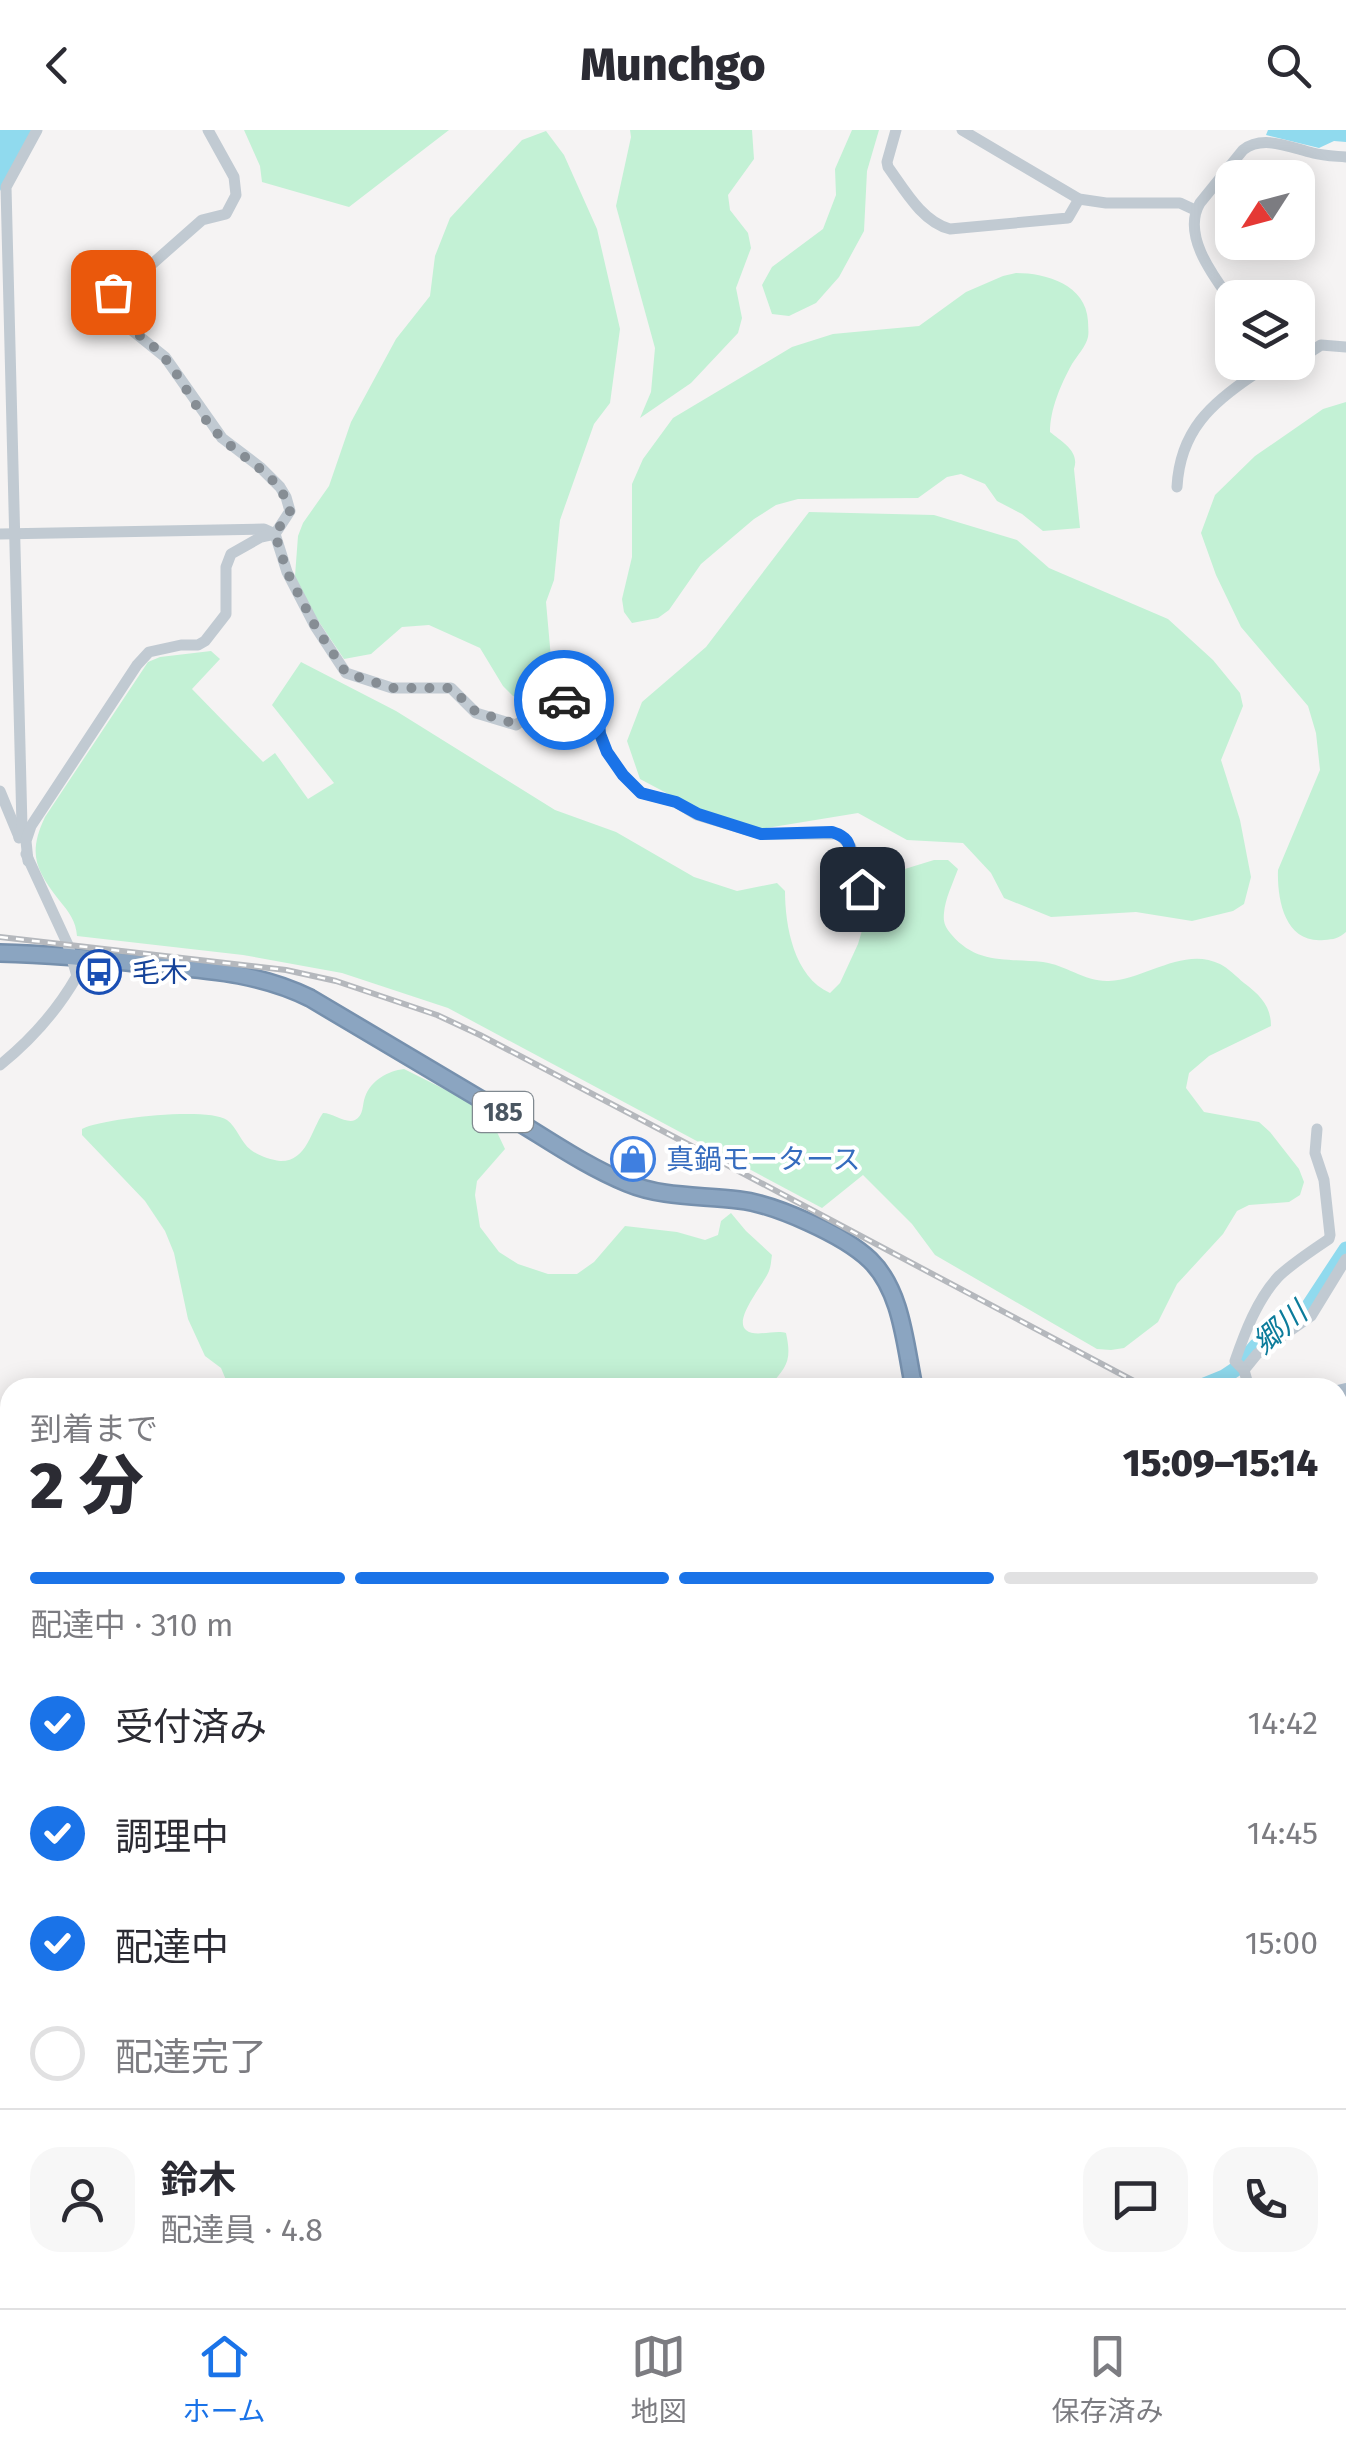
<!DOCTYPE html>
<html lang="ja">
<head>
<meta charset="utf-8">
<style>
	:root { --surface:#fff; --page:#f7f7f7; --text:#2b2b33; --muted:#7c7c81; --line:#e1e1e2; --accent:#1a73e8 }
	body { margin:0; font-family:"Fira Sans","Noto Sans JP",sans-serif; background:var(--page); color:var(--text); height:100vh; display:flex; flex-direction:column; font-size:38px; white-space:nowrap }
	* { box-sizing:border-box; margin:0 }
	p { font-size:32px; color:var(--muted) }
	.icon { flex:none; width:55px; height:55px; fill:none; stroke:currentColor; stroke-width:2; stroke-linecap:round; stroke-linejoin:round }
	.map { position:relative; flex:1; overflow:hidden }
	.sheet { position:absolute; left:0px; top:1248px; width:1348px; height:932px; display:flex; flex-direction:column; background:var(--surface); border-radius:30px 30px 0 0; box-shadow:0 5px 25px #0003 }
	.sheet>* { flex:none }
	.needle { width:65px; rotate:234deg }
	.buttons { position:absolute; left:1215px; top:30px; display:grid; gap:20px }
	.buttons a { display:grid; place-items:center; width:100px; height:100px; border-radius:20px; background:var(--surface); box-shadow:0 5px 25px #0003; font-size:50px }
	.pin { position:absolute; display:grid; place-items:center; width:85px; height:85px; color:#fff; margin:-42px; border-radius:20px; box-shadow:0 5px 15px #0006 }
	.courier { position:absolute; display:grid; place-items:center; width:100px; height:100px; margin:-50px; border:8px solid #1a73e8; border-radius:50%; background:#fff; color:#222; box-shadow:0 2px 12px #0007 }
	.summary em { font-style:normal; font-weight:800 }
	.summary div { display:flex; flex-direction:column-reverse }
	.summary { display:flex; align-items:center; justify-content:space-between; height:170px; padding:0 30px }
	h1 { font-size:65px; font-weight:800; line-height:75px }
	.bar { display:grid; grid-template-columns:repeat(4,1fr); gap:15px 10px; align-content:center; height:120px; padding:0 30px }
	.bar i { height:12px; border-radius:8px; background:var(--line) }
	.bar .on { background:var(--accent) }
	.bar p { grid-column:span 4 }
	.line { display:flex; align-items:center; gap:25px; padding:0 30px; border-top:2px solid var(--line) }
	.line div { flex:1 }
	.round { display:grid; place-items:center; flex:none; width:105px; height:105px; border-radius:30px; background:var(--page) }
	ol { padding:0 30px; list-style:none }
	li { display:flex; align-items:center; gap:30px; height:110px }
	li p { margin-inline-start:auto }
	li .icon { padding:10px; border-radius:50%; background:var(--accent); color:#fff; stroke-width:4 }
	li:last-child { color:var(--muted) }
	li i { width:55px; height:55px; border:5px solid var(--line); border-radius:50% }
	header { display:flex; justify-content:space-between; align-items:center; height:130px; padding:0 30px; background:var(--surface); font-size:45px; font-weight:800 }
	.tab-bar { display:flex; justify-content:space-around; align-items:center; height:140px; border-top:2px solid var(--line); background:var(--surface); font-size:28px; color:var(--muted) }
	.tab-bar a { display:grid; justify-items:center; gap:5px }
	.tab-bar .on { color:var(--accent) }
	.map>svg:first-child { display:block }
	.green { fill:#c3f1d5 }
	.water { fill:#90daee }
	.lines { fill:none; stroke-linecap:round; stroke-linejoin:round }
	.river { stroke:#90daee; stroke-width:15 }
	.highway-casing { stroke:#7690ad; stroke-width:20 }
	.minor { stroke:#c1cad2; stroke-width:11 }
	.major { stroke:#b3c2d1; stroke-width:14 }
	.highway { stroke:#8ba5c1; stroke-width:15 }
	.rail-casing { stroke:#b5b8bd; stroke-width:6 }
	.rail { stroke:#fff; stroke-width:2.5; stroke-dasharray:8; stroke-linecap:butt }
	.done { stroke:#868d94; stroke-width:10; stroke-dasharray:0 18 }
	.route { stroke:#1a73e8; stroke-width:12 }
	.labels { text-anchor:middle; stroke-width:8; stroke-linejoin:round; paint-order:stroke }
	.shield { fill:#fff; stroke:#808990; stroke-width:2.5 }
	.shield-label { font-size:25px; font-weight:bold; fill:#4a5661 }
	.transit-label { font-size:28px; fill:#164399; stroke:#fff; text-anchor:start }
	.shop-label { font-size:28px; fill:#366cbe; stroke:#fff; text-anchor:start }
	.water-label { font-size:30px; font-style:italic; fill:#0c7c9b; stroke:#fff }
</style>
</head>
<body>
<header><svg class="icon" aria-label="back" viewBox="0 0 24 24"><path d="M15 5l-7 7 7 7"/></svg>Munchgo<svg class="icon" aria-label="search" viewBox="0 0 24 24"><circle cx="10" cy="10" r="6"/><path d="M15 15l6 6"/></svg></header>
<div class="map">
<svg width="1346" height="2178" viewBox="0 0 1346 2178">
	<rect width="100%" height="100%" fill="#f5f3f3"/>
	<g class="green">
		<path d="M244,0H449L349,77L262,52L260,36Z"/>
		<path d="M630,0H752L754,29L728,65L730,80L748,103L751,118L736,158L742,188L738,203L691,253L640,288L651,262L655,218L616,76L631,7Z"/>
		<path d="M852,0H879L867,41L864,101L839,147L816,173L789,186L772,184L762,155L772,137L823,99L836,65L835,39Z"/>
		<path d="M546,1L564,25L597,99L620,199L610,273L594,294L560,390L554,450L546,472L554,562L528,570L513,566L503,556L480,518L429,495L402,497L371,524L344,529L305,471L295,446L298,406L303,393L329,356L351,292L396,209L430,166L435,126L450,88L522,10Z"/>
		<path d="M1016,143C1047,143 1086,155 1088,191C1088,196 1089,202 1088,207C1086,216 1077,226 1072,234C1061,254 1050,279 1050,302C1062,312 1080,321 1074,339L1080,398L1043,401L1022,384L997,371L985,354L961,344L947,347L918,368L798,369L776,375L754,389L701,434L669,480L658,488L632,493L624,482L622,469L632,427V354L643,329L673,288L792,217L833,204L919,196L966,162L1003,146Z"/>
		<path d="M1346,272V802C1338,809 1334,809 1324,810C1285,814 1277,770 1278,740L1320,640L1316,603L1308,576L1241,497L1216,445L1201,403L1215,365L1255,326L1323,279Z"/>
		<path d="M809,382L934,385L1017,410L1049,438L1168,489L1213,530L1240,563L1243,576L1221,630L1240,690L1251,747L1244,774L1233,781L1192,791L1136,782L1051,787L1004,768L991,743L963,713L907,710L858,683L755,700L689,675L640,649L627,611L642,572L706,517Z"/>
		<path d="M211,521L220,529L192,559L263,632L275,623L308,669L334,653L272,575L301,532L396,581L555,680L616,702L694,747L737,761L777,753L785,761C785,796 794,847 830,863L840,853L858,814L874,760L895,742L934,730H948L958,739C953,753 945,769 944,783C943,792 945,797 951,804C977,835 1006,828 1043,832C1066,835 1085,852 1109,851C1146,849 1184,816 1220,834C1228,838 1237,847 1244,853C1260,865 1271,876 1271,896L1209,926L1189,943L1186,958L1204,982L1259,992L1270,1002L1299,1039L1304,1052L1300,1065L1289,1072L1249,1075L1237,1081L1223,1104L1177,1154L1158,1192L1124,1218L1111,1220L1097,1219L935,1125L912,1094L863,1045L822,1078L448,878L342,843L243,825L77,806C76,791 69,782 59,770C35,739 28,723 45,687L148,532L160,527Z"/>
		<path d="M404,939L482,978L488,983L505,1019L477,1051L475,1065L480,1097L499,1122L518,1134L548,1144H577L594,1132L625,1096L677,1102L705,1110L718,1105L721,1091L731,1083L746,1101L772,1125C771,1131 771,1136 769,1141C764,1154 733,1189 746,1200C755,1208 775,1199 786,1203C792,1231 787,1236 769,1257H229L221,1238L205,1226L188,1189L174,1123L165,1101L145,1071L82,1005V999C104,988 207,977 227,990C237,997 241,1013 251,1020C259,1026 271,1030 280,1031C307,1032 311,1000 323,983C333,983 346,994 355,990C364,985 362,975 365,967C371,950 388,941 404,939Z"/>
		<path d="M1346,1437V1693L1343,1695L1342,1717L1338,1729V1440Z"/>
		<path d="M0,1668H10V2170H366L364,2178H0Z"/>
		<path d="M1346,2055V2178H1302L1309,2170H1338V2094Z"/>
		<path d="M467,2170H714L719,2178H467Z"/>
		<path d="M829,2170H1194L1201,2178H831Z"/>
	</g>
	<g class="water">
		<path d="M0,0H33L0,61Z"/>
		<path d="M1268,0H1346V12L1334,11L1319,18L1266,5Z"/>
	</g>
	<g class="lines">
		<g class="river">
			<path d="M1197,1258L1224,1247L1236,1239L1256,1216L1304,1183L1346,1119"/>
			<path d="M407,2178L408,2170"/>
		</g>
		<g class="highway-casing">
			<g id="highway">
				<path d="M0,823C52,824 102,829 153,835C208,840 260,843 310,868C376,907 442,946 507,985C546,1008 585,1036 627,1053C663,1068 701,1065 739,1070C775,1074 844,1105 870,1130C902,1161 905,1215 914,1258"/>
				<path d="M1338,1876L1346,1881"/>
			</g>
		</g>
		<g class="minor">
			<path d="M896,0L887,32L888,37C904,59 922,92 950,99L1068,88L1079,69"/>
			<path d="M962,0L1079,69L1106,73H1180L1195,80"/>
			<path d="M1232,172C1214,147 1181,105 1200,73L1243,20C1263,4 1291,18 1313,23C1324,26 1335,26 1346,27"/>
			<path d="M1298,219L1307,224L1321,215L1346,217"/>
			<path d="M1177,357C1180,301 1211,273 1255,244C1262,240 1270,237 1276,232"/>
			<path d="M0,404L264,399L275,404"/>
			<path d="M275,404L287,442L315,496L346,543L392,558H451L476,583L516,595L535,581H556L561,572L576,564L589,566L597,571L600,604L607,622L623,645L641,663L676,672L697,685L761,704H839L851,717L853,738L863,759"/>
			<path d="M0,661L19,707"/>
			<path d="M19,708L22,697L6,57L37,0"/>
			<path d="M28,731L26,711L31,696L137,535L149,522L181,515H198L205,511L226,484V437L231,424L261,407L275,404L290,381L286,367L280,357L260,337L222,308L165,227L129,198L112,173L113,162L143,142L202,90L226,84L236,65L234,47L208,0"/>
			<path d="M0,935C31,910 57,881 77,846L68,815L26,724"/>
			<path d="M1244,1240L1257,1224L1311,1186L1346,1129"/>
			<path d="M1249,1258L1244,1240L1235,1231C1245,1202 1257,1170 1278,1147C1290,1135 1314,1119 1329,1109L1330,1105L1324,1050L1315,1023L1317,999"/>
			<path d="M0,1311L10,1314"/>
			<path d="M0,1357C3,1374 10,1392 0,1408"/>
			<path d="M0,1504L10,1513"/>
			<path d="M413,2178L414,2170"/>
			<path d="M840,2178L844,2170"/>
		</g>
		<g class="major">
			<path d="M913,1252L926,1258"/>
			<path d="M1338,1262L1346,1260"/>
		</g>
		<use href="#highway" class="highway"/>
		<g class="rail-casing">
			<g id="rail">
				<path d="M0,807L286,840L336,851L437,885L480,905L699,1020L1147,1258"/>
				<path d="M1338,1358L1346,1362"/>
			</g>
		</g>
		<use href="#rail" class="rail"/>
	</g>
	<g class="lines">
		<path class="done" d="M113,162C107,189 148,208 163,226C185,251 197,285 222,308C247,332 281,346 290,381L275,404L287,442L315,496L346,543L392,558H451L476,582L516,594L535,581H556L564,570"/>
		<path class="route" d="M564,570L576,564L589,566L597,571L600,604L607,622L623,645L641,663L676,672L698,684L761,704L832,702C854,709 848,718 853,735C855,743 859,751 862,759"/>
	</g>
	<defs>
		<g id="bus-ring" transform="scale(2.25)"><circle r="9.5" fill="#fff" stroke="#1a4fb4" stroke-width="1.5"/><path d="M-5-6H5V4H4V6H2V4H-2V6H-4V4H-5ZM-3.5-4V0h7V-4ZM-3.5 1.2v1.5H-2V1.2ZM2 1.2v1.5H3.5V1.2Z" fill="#1a4fb4"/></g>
		<g id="shop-ring" transform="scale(2.25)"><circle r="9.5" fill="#fff" stroke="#3f7fe0" stroke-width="1.5"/><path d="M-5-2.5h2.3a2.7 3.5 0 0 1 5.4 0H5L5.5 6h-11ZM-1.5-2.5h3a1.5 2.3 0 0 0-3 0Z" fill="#3f7fe0"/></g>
	</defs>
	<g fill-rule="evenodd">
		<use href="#bus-ring" x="99" y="842"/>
		<use href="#shop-ring" x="633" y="1029"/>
	</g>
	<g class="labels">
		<rect class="shield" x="473" y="962" width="60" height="40" rx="8"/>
		<g class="shield-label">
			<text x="503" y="991">185</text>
		</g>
		<g class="transit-label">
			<text x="132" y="852">毛木</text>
		</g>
		<g class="shop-label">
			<text x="666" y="1039">真鍋モータース</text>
		</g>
		<g class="water-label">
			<text transform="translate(1280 1198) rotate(-41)" y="10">郷川</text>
		</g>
	</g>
</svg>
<div class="buttons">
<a><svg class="needle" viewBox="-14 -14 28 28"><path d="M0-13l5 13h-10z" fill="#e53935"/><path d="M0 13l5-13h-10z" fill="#7c7c81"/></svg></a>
<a><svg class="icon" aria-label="layers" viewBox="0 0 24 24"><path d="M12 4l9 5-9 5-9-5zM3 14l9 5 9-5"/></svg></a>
</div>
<div class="pin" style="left:113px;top:162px;background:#ea580c"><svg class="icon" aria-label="bag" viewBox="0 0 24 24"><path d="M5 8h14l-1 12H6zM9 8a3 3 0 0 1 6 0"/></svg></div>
<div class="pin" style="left:862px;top:759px;background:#1f2937"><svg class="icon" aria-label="home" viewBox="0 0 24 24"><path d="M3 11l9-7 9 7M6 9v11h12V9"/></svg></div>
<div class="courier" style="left:564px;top:570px"><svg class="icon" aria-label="car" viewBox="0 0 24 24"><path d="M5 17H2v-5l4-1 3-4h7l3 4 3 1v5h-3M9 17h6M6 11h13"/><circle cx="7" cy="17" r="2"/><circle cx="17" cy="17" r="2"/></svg></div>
<section class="sheet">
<div class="summary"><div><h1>2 分</h1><p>到着まで</p></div><em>15:09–15:14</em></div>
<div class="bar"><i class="on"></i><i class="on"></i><i class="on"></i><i></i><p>配達中 · 310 m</p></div>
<ol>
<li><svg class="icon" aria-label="check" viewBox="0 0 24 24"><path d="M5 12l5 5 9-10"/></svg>受付済み<p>14:42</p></li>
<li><svg class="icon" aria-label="check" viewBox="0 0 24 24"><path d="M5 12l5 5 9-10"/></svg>調理中<p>14:45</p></li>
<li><svg class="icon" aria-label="check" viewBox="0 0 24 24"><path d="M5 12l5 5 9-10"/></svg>配達中<p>15:00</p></li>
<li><i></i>配達完了</li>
</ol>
<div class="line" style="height:180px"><a class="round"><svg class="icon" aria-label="person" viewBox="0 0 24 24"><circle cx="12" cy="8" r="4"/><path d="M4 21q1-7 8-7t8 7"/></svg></a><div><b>鈴木</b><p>配達員 · 4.8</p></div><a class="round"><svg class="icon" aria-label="chat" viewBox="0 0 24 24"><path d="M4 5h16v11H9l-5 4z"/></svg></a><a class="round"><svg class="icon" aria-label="phone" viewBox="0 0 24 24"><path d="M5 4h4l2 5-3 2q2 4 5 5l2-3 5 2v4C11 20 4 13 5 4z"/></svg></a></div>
</section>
</div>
<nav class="tab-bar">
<a class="on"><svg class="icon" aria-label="home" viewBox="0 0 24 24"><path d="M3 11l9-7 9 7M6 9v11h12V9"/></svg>ホーム</a>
<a><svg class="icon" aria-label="map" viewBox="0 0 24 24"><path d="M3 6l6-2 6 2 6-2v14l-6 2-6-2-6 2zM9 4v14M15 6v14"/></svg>地図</a>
<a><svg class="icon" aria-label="saved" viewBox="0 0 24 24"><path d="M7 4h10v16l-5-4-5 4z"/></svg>保存済み</a>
</nav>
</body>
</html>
